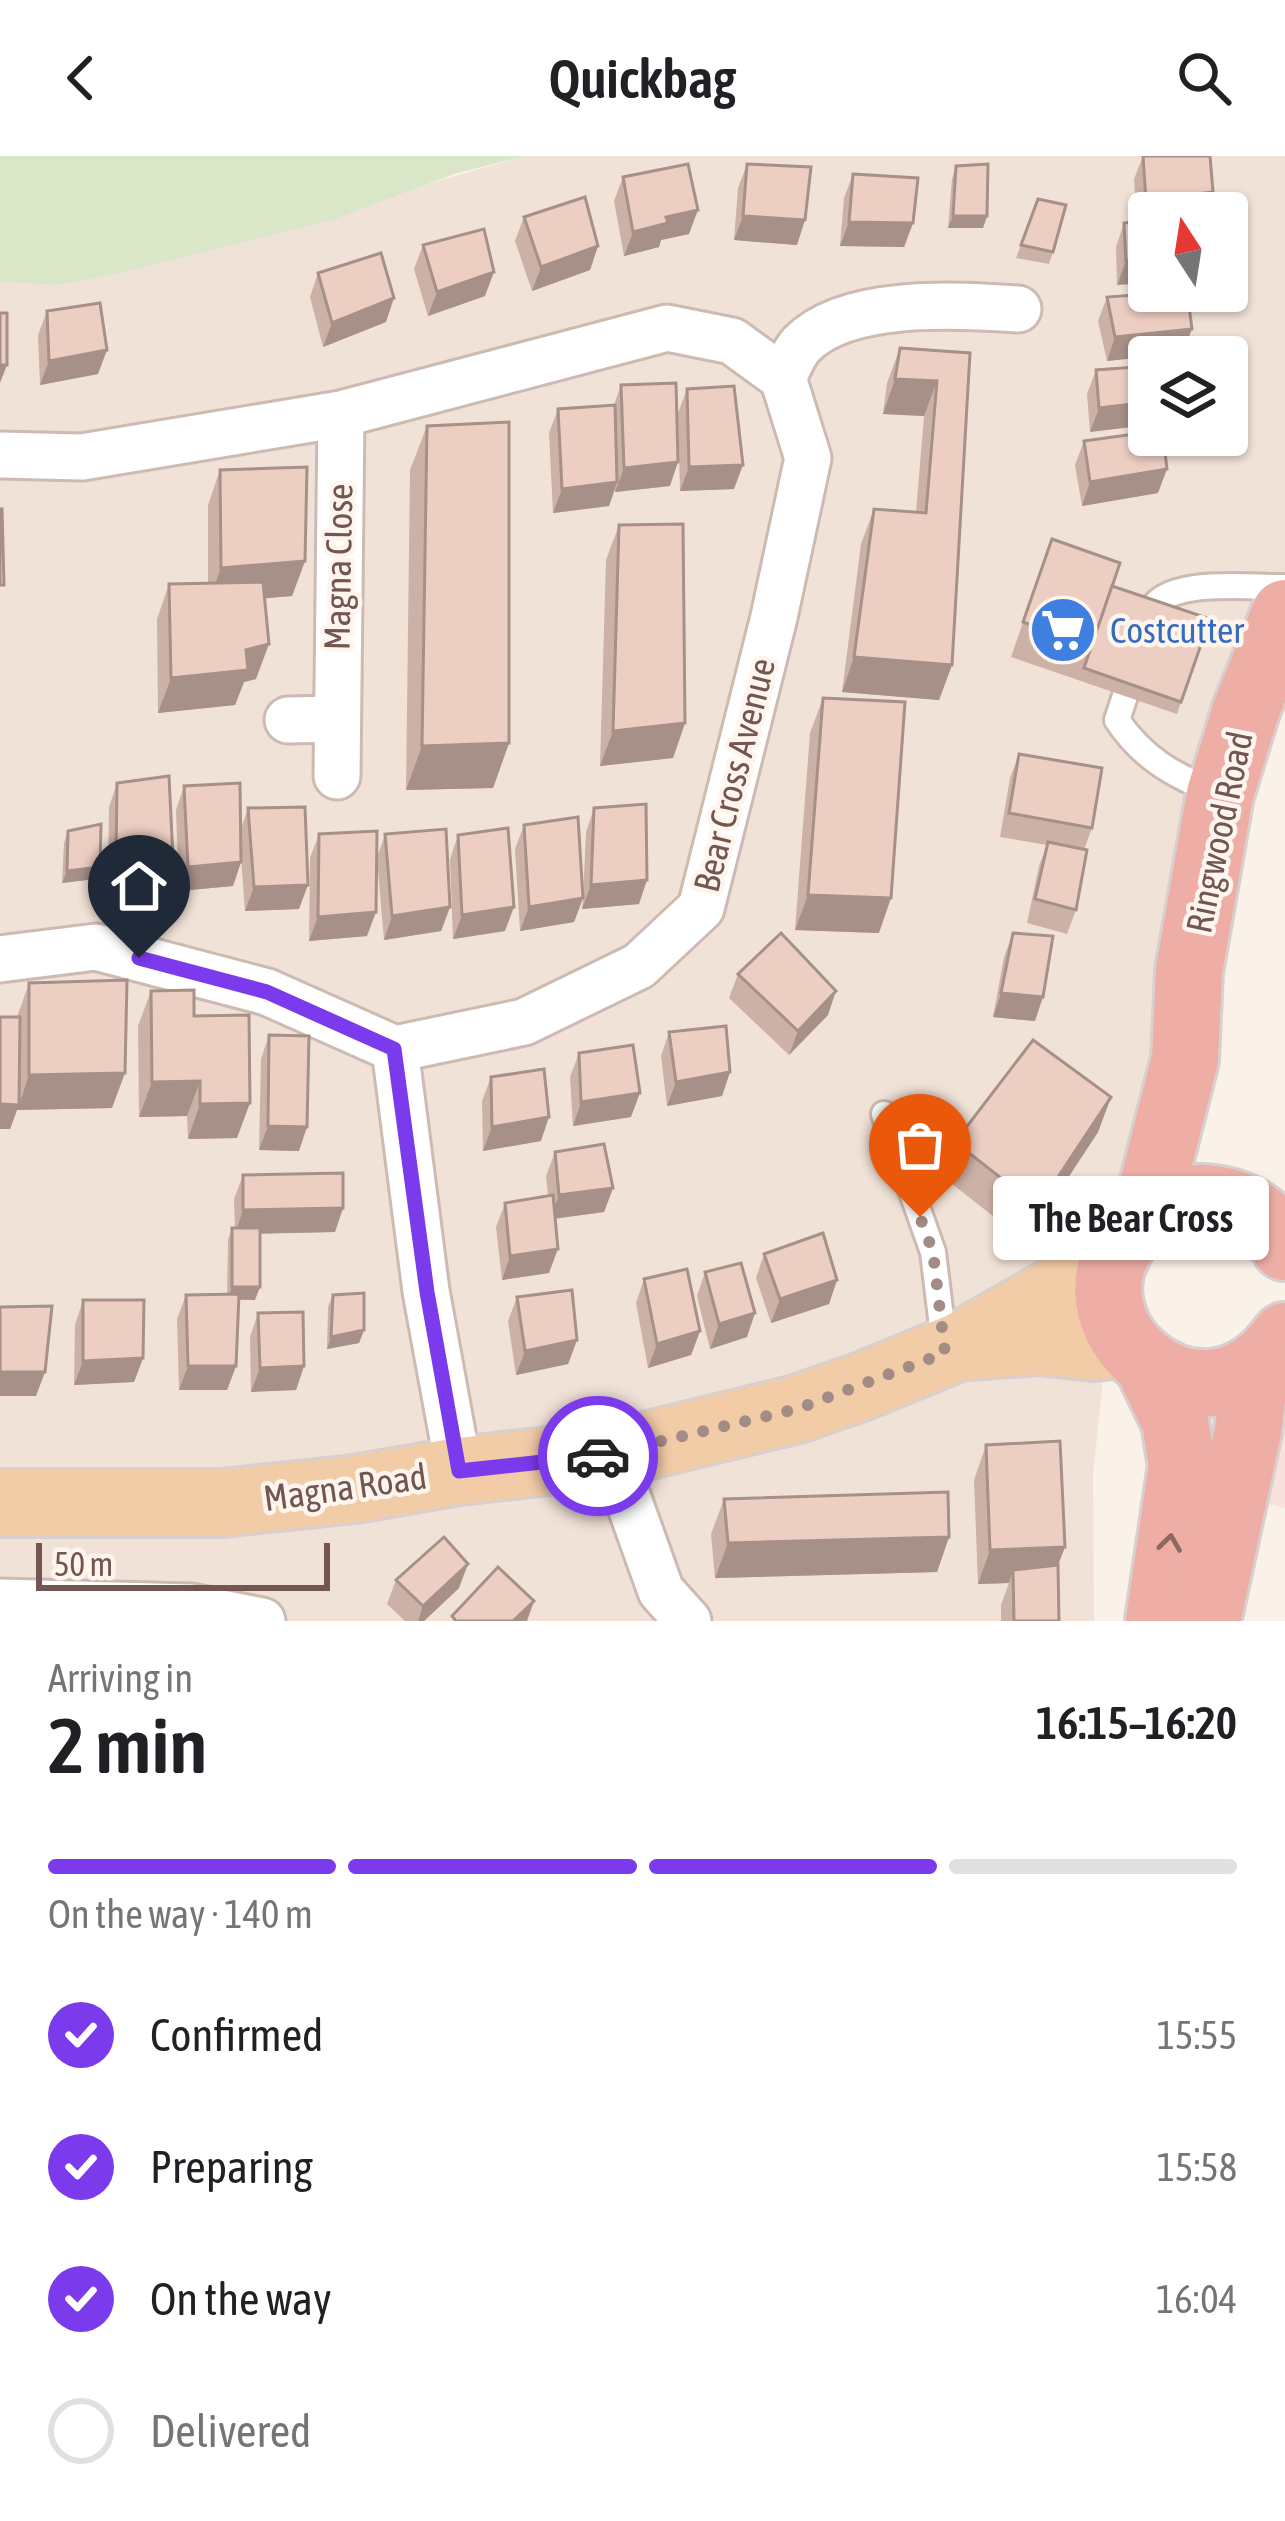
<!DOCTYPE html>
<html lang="en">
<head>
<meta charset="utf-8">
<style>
	:root { --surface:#fff; --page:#f6f6f6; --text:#202124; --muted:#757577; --line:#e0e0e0; --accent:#7c3aed }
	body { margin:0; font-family:"Asap Condensed",sans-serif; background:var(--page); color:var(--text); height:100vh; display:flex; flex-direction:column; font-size:45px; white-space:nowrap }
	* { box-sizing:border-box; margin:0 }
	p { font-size:39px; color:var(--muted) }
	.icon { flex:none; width:66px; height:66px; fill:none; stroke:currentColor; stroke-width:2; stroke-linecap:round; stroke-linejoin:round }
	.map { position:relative; height:1465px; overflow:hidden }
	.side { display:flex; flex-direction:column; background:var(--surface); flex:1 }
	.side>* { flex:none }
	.needle { width:78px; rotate:348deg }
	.fabs { position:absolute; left:1128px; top:36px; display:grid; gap:24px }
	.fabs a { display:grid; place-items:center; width:120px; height:120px; border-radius:12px; background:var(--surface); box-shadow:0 3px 9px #0004; font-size:60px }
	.scale { position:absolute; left:36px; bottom:30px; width:294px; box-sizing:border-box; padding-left:12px; border:6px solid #72564f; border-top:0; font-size:33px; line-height:42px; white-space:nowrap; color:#72564f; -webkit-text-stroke:9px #fdf5ee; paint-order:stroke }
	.pin { position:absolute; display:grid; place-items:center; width:102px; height:102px; color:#fff; margin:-123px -51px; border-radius:50% 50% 50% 0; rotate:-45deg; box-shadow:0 0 12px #0007 }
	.pin .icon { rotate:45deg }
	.courier { position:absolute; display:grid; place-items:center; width:120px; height:120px; margin:-60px; border:9px solid #7c3aed; border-radius:50%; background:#fff; color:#222; box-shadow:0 3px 15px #0007 }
	.bubble { position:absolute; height:84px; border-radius:12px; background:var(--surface); box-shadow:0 3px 9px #0004; font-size:39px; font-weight:600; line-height:84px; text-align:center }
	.summary em { font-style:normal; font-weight:600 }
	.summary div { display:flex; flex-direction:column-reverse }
	.summary { display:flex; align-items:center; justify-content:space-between; height:204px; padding:0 48px }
	h1 { font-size:78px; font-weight:600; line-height:90px }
	.bar { display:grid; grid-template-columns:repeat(4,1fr); gap:18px 12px; align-content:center; height:144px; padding:0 48px }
	.bar i { height:15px; border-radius:9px; background:var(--line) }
	.bar .active { background:var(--accent) }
	.bar p { grid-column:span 4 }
	ol { padding:0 48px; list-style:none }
	li { display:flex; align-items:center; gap:36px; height:132px }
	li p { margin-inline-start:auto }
	li .icon { padding:12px; border-radius:50%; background:var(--accent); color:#fff; stroke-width:4 }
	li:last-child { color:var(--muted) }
	li i { width:66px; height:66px; border:6px solid var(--line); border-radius:50% }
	header { display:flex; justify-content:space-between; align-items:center; height:156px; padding:0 48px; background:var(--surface); font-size:54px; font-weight:600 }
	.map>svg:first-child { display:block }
	.residential { fill:#f1e2d7; fill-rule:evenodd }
	.commercial { fill:#f9e2dd }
	.green { fill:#d9e7c8 }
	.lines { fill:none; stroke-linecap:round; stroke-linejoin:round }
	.lane-casing { stroke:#cdbab2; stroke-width:30 }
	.street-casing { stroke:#cdbab2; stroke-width:51 }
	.primary-casing { stroke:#d8d0ce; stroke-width:72 }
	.highway-casing { stroke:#d8d0ce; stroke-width:72 }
	.lane { stroke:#fff; stroke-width:24 }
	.street { stroke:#fff; stroke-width:45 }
	.primary { stroke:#f2cca7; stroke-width:66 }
	.highway { stroke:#eeaea5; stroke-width:66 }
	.wall { fill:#ccb1a7 }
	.shaded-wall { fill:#a69088 }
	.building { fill:#edcec2; stroke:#a69088; stroke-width:3 }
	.oneway { stroke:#8b6860 }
	.done { stroke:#a28c85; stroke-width:12; stroke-dasharray:0 21.6 }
	.route { stroke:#7c3aed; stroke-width:15 }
	.labels { text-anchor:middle; stroke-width:9; stroke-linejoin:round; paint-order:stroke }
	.street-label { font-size:36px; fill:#72564f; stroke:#fdf5ee }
	.shop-label { font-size:36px; fill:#366cbe; stroke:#fdf5ee; text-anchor:start }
</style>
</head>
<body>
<header><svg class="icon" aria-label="back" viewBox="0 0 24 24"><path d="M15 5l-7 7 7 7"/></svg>Quickbag<svg class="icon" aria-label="search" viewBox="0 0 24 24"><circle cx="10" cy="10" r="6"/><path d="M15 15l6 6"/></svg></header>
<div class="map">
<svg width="1285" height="1465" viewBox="0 0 1285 1465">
	<rect width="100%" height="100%" fill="#faf1e8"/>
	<path class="residential" d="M525,0H1285V457L1116,1100L1093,1319L1094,1465H0V126L56,129L107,120ZM1149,57H1227V135H1149ZM1149,201H1227V279H1149Z"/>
	<path class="commercial" d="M1285,1180V1352L1235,1340Z"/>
	<path class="green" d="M0,0H525L454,18L335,63L107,120L56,129L0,126Z"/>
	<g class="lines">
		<g class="lane-casing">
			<g id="lane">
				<path d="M1150,457C1164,420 1250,432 1285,431"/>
				<path d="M1125,540L1117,564C1143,603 1176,621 1218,637"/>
				<path d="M884,958L933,1096L945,1195"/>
			</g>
		</g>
		<g class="street-casing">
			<g id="street">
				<path d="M783,222C788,212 793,198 801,189C846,142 957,149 1018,153"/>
				<path d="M0,299L82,301L341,258L667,172L732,185L783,222L808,302L774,461L701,752L639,810L524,866L395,893L267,836L96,791L0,803"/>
				<path d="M288,564L335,563"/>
				<path d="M337,620L341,258"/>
				<path d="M395,893L426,1135L459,1315"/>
				<path d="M612,1298L661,1435L688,1465"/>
				<path d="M0,1446L191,1451L262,1465"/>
			</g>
		</g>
		<g class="primary-casing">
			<g id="primary">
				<path d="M970,1190L1039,1185L1094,1191L1126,1188"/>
				<path d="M0,1347H222L355,1333L459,1315L612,1298L797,1253L863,1230L960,1190L1116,1100"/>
			</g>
		</g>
		<g class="highway-casing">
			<g id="highway">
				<path d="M1145,1061L1185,903L1189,815L1220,638L1246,554L1285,457"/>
				<path d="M1285,1091C1267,1059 1237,1043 1201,1042C1177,1041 1152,1054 1135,1071C1046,1164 1201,1300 1285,1180"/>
				<path d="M1149,1211L1175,1265L1182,1310L1159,1465"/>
				<path d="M1207,1465L1248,1275L1256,1212"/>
			</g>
		</g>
		<use href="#lane" class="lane"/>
		<use href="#street" class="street"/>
		<use href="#primary" class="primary"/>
		<use href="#highway" class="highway"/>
	</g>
	<g class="wall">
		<path d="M1143,0L1213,36L1205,57H1149L1117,129L1116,91L1124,67L1137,65L1134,23Z"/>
		<path d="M747,8L797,89L734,84L738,32Z"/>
		<path d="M956,10L987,60L983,72H948L952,23Z"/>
		<path d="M853,18L913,67L904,91L840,90L844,42Z"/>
		<path d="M623,21L689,78L661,84L659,91L624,100L614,45Z"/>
		<path d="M1038,43L1053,96L1049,108L1016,102Z"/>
		<path d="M524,61L598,90L590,114L532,135L515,85Z"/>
		<path d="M423,89L485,140L428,160L414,113Z"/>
		<path d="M318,117L386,166L323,191L310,141Z"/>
		<path d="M1107,141L1183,197L1107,205L1098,165Z"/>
		<path d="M47,155L98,218L40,229L38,179Z"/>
		<path d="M900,192L970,197L952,509L939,544L842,536L861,388L874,353L916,356L924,260L883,258L887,227Z"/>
		<path d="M1149,210L1090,276L1087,238L1096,214Z"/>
		<path d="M621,229L670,330L615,336V333L609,350L553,357L549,277L558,253L614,249Z"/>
		<path d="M687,233L734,333L680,335L678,257Z"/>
		<path d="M427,270L509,587L493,632L406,634L410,314Z"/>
		<path d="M1084,285L1158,337L1082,350L1075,309Z"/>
		<path d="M220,314L305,405L292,440L265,442L256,523L244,526L235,549L158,557L157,463L169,428L208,427V349Z"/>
		<path d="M619,369L685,567L673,602L600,610L606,404Z"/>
		<path d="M1052,383L1112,430L1181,546L1177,558L1011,501Z"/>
		<path d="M823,542L879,777L795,774L810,577Z"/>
		<path d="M1019,598L1092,672L1084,694L1076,754L1067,778L1027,767L1039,710L1047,689L1000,681L1010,622Z"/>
		<path d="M117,627L165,726L108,727L109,651Z"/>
		<path d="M184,630L241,673L248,652L299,753L245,755L241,701V706L233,730L179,735L176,654Z"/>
		<path d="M594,652L639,748L582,753L583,742L574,766L520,775L515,693L524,669L583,742L586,676Z"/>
		<path d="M68,675L95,723L62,727L64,687Z"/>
		<path d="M319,678L367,780L309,785L310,702Z"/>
		<path d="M385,678L450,751L441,775L384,784L377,702Z"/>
		<path d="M458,679L505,775L453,783L450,703Z"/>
		<path d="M1013,777L1035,865L993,861L1004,801Z"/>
		<path d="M738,818L828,859L789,899L729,842Z"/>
		<path d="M29,827L112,952L17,954L10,973L17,861Z"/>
		<path d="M151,835L194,860L237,982L188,983L187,960L139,961L138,870Z"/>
		<path d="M669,876L730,916L722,940L667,950L661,900Z"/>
		<path d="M269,879L299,995L259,994L261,903Z"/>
		<path d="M579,897L631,961L573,970L570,921Z"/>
		<path d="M491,921L541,985L483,995L482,945Z"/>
		<path d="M1111,941L1098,976L1026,1086L942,1020L955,986Z"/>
		<path d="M555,996L613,1032L604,1056L555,1063L549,1117L502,1124L496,1071L505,1047L548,1039L546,1020Z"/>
		<path d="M243,1019L343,1052L335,1076L260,1078L255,1144H238L236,1210L227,1234H179L177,1163L186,1139L227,1138L228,1084L232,1072H235L234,1043Z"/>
		<path d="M764,1098L837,1124L829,1148L771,1167L756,1122Z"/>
		<path d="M705,1116L747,1181L710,1193L697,1140Z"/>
		<path d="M644,1123L700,1175L691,1199L648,1212L636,1147Z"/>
		<path d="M333,1139L364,1174L359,1187L327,1193L328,1151Z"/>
		<path d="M517,1141L577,1184L568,1208L516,1219L508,1165Z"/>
		<path d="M83,1144L143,1202L134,1226L74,1229L75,1169Z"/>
		<path d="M258,1157L304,1210L296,1234L251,1236L250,1181Z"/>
		<path d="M986,1289L1058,1409L1059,1465H1001V1449L1009,1427L978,1428L974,1324Z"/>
		<path d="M724,1343L949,1381L937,1416L715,1422L711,1378Z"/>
		<path d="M396,1424L459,1432L424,1465H405L387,1448Z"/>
	</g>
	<g class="shaded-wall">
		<path d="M1213,36L1205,57H1149V67L1137,68L1146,44Z"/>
		<path d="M698,54L689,78L661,84L659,91L624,100L633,76L666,61Z"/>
		<path d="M743,60L805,64L797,89L734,84Z"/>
		<path d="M953,60H987L983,72H948Z"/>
		<path d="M849,66L913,67L904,91L840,90Z"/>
		<path d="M598,90L590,114L532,135L541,111Z"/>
		<path d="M1149,104V127L1117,129L1126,105Z"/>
		<path d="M494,116L485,140L428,160L437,136Z"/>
		<path d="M394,142L386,166L323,191L332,167Z"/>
		<path d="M1192,173L1183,197L1107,205L1115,181Z"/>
		<path d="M107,194L98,218L40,229L49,205Z"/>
		<path d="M0,209H7L0,227Z"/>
		<path d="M895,223L937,225L924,260L883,258Z"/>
		<path d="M1149,246V269L1090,276L1099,252Z"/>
		<path d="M678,306L670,330L615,336L624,312Z"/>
		<path d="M743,309L734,333L680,335L689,311Z"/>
		<path d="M1167,313L1158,337L1082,350L1090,326Z"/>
		<path d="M617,326L609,350L553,357L562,333Z"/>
		<path d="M305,405L292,440L208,447L221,412Z"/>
		<path d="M269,488L256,523L244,526L235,549L158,557L171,522L246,494Z"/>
		<path d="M854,501L952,509L939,544L842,536Z"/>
		<path d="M685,567L673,602L600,610L613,575Z"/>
		<path d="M509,587L493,632L406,634L422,590Z"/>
		<path d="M173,702L165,726L108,727L116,703Z"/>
		<path d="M241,706L233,730L179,735L188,711Z"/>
		<path d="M100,711L95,723L62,727L67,715Z"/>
		<path d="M647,724L639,748L582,753L591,729Z"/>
		<path d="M308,729L299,753L245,755L254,731Z"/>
		<path d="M808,739L891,742L879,777L795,774Z"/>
		<path d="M583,742L574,766L520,775L529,751Z"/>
		<path d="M450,751L441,775L384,784L392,760Z"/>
		<path d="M514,751L505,775L453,783L462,759Z"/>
		<path d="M376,756L367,780L309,785L318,761Z"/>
		<path d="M836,835L828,859L789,899L798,875Z"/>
		<path d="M1001,837L1043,841L1035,865L993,861Z"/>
		<path d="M730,916L722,940L667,950L676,926Z"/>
		<path d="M125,917L112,952L17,954L10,973H0V948L19,949L29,919Z"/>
		<path d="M200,925L187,960L139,961L152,926Z"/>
		<path d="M640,937L631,961L573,970L581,946Z"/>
		<path d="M1111,941L1098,976L1026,1086L1038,1051Z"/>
		<path d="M250,947L237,982L188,983L200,948Z"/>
		<path d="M549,961L541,985L483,995L492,971Z"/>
		<path d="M268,970L307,971L299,995L259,994Z"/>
		<path d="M613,1032L604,1056L550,1063L559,1039Z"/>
		<path d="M343,1052L335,1076L235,1078L243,1054Z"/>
		<path d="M558,1093L549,1117L502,1124L510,1100Z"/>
		<path d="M837,1124L829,1148L771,1167L780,1143Z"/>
		<path d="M232,1131H260L255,1144L227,1143Z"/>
		<path d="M755,1157L747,1181L710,1193L719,1168Z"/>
		<path d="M364,1174L359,1187L327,1193L331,1181Z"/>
		<path d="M700,1175L691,1199L648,1212L657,1188Z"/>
		<path d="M577,1184L568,1208L516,1219L525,1195Z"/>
		<path d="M143,1202L134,1226L74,1229L83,1205Z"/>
		<path d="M188,1210H236L227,1234H179Z"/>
		<path d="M304,1210L296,1234L251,1236L260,1212Z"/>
		<path d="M0,1216H45L36,1240H0Z"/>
		<path d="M949,1381L937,1416L715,1422L728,1387Z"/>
		<path d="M1065,1391L1052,1425L1013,1414L1009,1427L978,1428L990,1394Z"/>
		<path d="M468,1408L459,1432L424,1465H418L423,1450Z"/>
		<path d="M534,1445L527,1465H513Z"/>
	</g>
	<g class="building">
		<path d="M1143,0H1210L1213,36L1146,44Z"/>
		<path d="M688,8L698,54L666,61L668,67L633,76L623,21Z"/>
		<path d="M747,8L811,11L805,64L743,60Z"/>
		<path d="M988,8L987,60H953L956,10Z"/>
		<path d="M853,18L918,22L913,67L849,66Z"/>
		<path d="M585,41L598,90L541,111L524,61Z"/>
		<path d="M1038,43L1066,49L1053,96L1021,89Z"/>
		<path d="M1149,64V104L1126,105L1124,67Z"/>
		<path d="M484,73L494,116L437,136L423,89Z"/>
		<path d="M381,97L394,142L332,167L318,117Z"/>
		<path d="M1187,135L1192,173L1115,181L1107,141Z"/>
		<path d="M100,147L107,194L49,205L47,155Z"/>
		<rect x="0" y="157" width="7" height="52"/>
		<path d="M900,192L970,197L952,509L854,501L874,353L926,357L937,225L895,223Z"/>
		<path d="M1149,210V246L1099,252L1096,214Z"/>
		<path d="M676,227L678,306L624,312L621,229Z"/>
		<path d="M734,230L743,309L689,311L687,233Z"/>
		<path d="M615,249L617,326L562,333L558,253Z"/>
		<path d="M509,266V587L422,590L427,270Z"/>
		<path d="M1149,276V279H1163L1167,313L1090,326L1084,285Z"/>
		<path d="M307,311L305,405L221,412L220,314Z"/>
		<path d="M0,353H2L4,429H0Z"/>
		<path d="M683,368L685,567L613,575L619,369Z"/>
		<path d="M1052,383L1120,407L1092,490L1023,466Z"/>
		<path d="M263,426L269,488L246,494L248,514L171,522L169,428Z"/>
		<path d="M1112,430L1210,463L1181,546L1084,512Z"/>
		<path d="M823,542L905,546L891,742L808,739Z"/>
		<path d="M1019,598L1102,612L1092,672L1009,657Z"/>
		<path d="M169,620L173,702L116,703L117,627Z"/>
		<path d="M240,627L241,706L188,711L184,630Z"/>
		<path d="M646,648L647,724L591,729L594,652Z"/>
		<path d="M305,651L308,729L254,731L248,652Z"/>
		<path d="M578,661L583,742L529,751L524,669Z"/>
		<path d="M101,668L100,711L67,715L68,675Z"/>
		<path d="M508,672L514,751L462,759L458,679Z"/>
		<path d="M446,673L450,751L392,760L385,678Z"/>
		<path d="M377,675L376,756L318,761L319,678Z"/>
		<path d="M1048,686L1087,694L1076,754L1035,743Z"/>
		<path d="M781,777L836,835L798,875L738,818Z"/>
		<path d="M1013,777L1053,780L1043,841L1001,837Z"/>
		<path d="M127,824L125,917L29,919V827Z"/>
		<path d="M194,834V860L249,859L250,947L200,948V925L152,926L151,835Z"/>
		<path d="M0,861H20L19,949L0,948Z"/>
		<path d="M726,870L730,916L676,926L669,876Z"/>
		<path d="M269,879L309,880L307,971L268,970Z"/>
		<path d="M1033,884L1111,941L1038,1051L955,986Z"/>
		<path d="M633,889L640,937L581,946L579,897Z"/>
		<path d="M544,913L549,961L492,971L491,921Z"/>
		<path d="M604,988L613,1032L559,1039L555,996Z"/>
		<path d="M343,1017V1052L243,1054V1019Z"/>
		<path d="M553,1039L558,1093L510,1100L505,1047Z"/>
		<rect x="232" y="1072" width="28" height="59"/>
		<path d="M823,1077L837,1124L780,1143L764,1098Z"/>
		<path d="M741,1107L755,1157L719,1168L705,1116Z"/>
		<path d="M687,1113L700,1175L657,1188L644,1123Z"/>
		<path d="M572,1134L577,1184L525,1195L517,1141Z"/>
		<path d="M364,1137V1174L331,1181L333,1139Z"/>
		<path d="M239,1138L236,1210H188L186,1139Z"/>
		<path d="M83,1144H144L143,1202L83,1205Z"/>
		<path d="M52,1150L45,1216H0V1151Z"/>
		<path d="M303,1156L304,1210L260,1212L258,1157Z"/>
		<path d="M1060,1285L1065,1391L990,1394L986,1289Z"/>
		<path d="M948,1336L949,1381L728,1387L724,1343Z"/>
		<path d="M444,1381L468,1408L423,1450L396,1424Z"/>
		<path d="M1058,1409L1059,1465H1014L1013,1414Z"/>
		<path d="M498,1411L534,1445L513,1465H456L452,1460Z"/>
	</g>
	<defs><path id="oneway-chevron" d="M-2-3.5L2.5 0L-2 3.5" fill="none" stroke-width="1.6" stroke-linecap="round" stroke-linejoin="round" transform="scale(3)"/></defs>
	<use class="oneway" href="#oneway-chevron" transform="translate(1170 1387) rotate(-82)"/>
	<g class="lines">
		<path class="done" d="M598,1300L797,1253L945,1197L933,1096L920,1061"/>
		<path class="route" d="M139,802L267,836L394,893L427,1136L459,1315L598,1300"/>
	</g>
	<defs>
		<g id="supermarket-disc" transform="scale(3.45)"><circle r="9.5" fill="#3f7fe0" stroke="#fdf5ee"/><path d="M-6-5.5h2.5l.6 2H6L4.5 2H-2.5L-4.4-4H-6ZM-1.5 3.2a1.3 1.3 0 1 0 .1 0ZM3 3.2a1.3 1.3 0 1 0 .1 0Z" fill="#fff"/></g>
	</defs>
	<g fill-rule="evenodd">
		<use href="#supermarket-disc" x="1063" y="474"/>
	</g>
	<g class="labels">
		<g class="street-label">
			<text transform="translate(338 411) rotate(-89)" y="13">Magna Close</text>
			<text transform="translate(734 619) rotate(-76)" y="13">Bear Cross Avenue</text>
			<text transform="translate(1219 676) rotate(-78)" y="13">Ringwood Road</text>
			<text transform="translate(345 1331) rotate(-8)" y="13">Magna Road</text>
		</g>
		<g class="shop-label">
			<text x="1110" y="487">Costcutter</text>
		</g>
	</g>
</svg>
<div class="fabs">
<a><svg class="needle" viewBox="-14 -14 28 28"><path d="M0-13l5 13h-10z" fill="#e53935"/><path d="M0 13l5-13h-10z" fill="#757577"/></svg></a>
<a><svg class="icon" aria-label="layers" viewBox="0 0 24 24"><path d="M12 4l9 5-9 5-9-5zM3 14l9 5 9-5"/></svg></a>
</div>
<div class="scale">50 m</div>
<div class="pin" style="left:920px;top:1061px;background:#ea580c"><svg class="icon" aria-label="bag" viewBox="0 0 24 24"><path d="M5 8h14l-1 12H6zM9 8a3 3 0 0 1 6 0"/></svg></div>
<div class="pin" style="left:139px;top:802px;background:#1f2937"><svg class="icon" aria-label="home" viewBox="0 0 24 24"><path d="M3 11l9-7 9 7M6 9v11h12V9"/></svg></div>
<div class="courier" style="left:598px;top:1300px"><svg class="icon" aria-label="car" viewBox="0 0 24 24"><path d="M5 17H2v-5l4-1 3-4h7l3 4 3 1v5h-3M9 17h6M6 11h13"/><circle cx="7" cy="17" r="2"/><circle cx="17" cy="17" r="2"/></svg></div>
<div class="bubble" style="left:993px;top:1020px;width:276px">The Bear Cross</div>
</div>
<section class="side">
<div class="summary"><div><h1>2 min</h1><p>Arriving in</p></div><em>16:15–16:20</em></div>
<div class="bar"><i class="active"></i><i class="active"></i><i class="active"></i><i></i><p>On the way · 140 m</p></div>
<ol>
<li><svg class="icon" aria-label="check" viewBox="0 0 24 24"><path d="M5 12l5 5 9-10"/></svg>Confirmed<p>15:55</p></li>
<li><svg class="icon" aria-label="check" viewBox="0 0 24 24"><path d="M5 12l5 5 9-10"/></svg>Preparing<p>15:58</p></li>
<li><svg class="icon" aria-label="check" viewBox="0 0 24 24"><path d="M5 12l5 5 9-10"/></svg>On the way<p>16:04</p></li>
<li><i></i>Delivered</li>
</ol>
</section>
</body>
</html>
